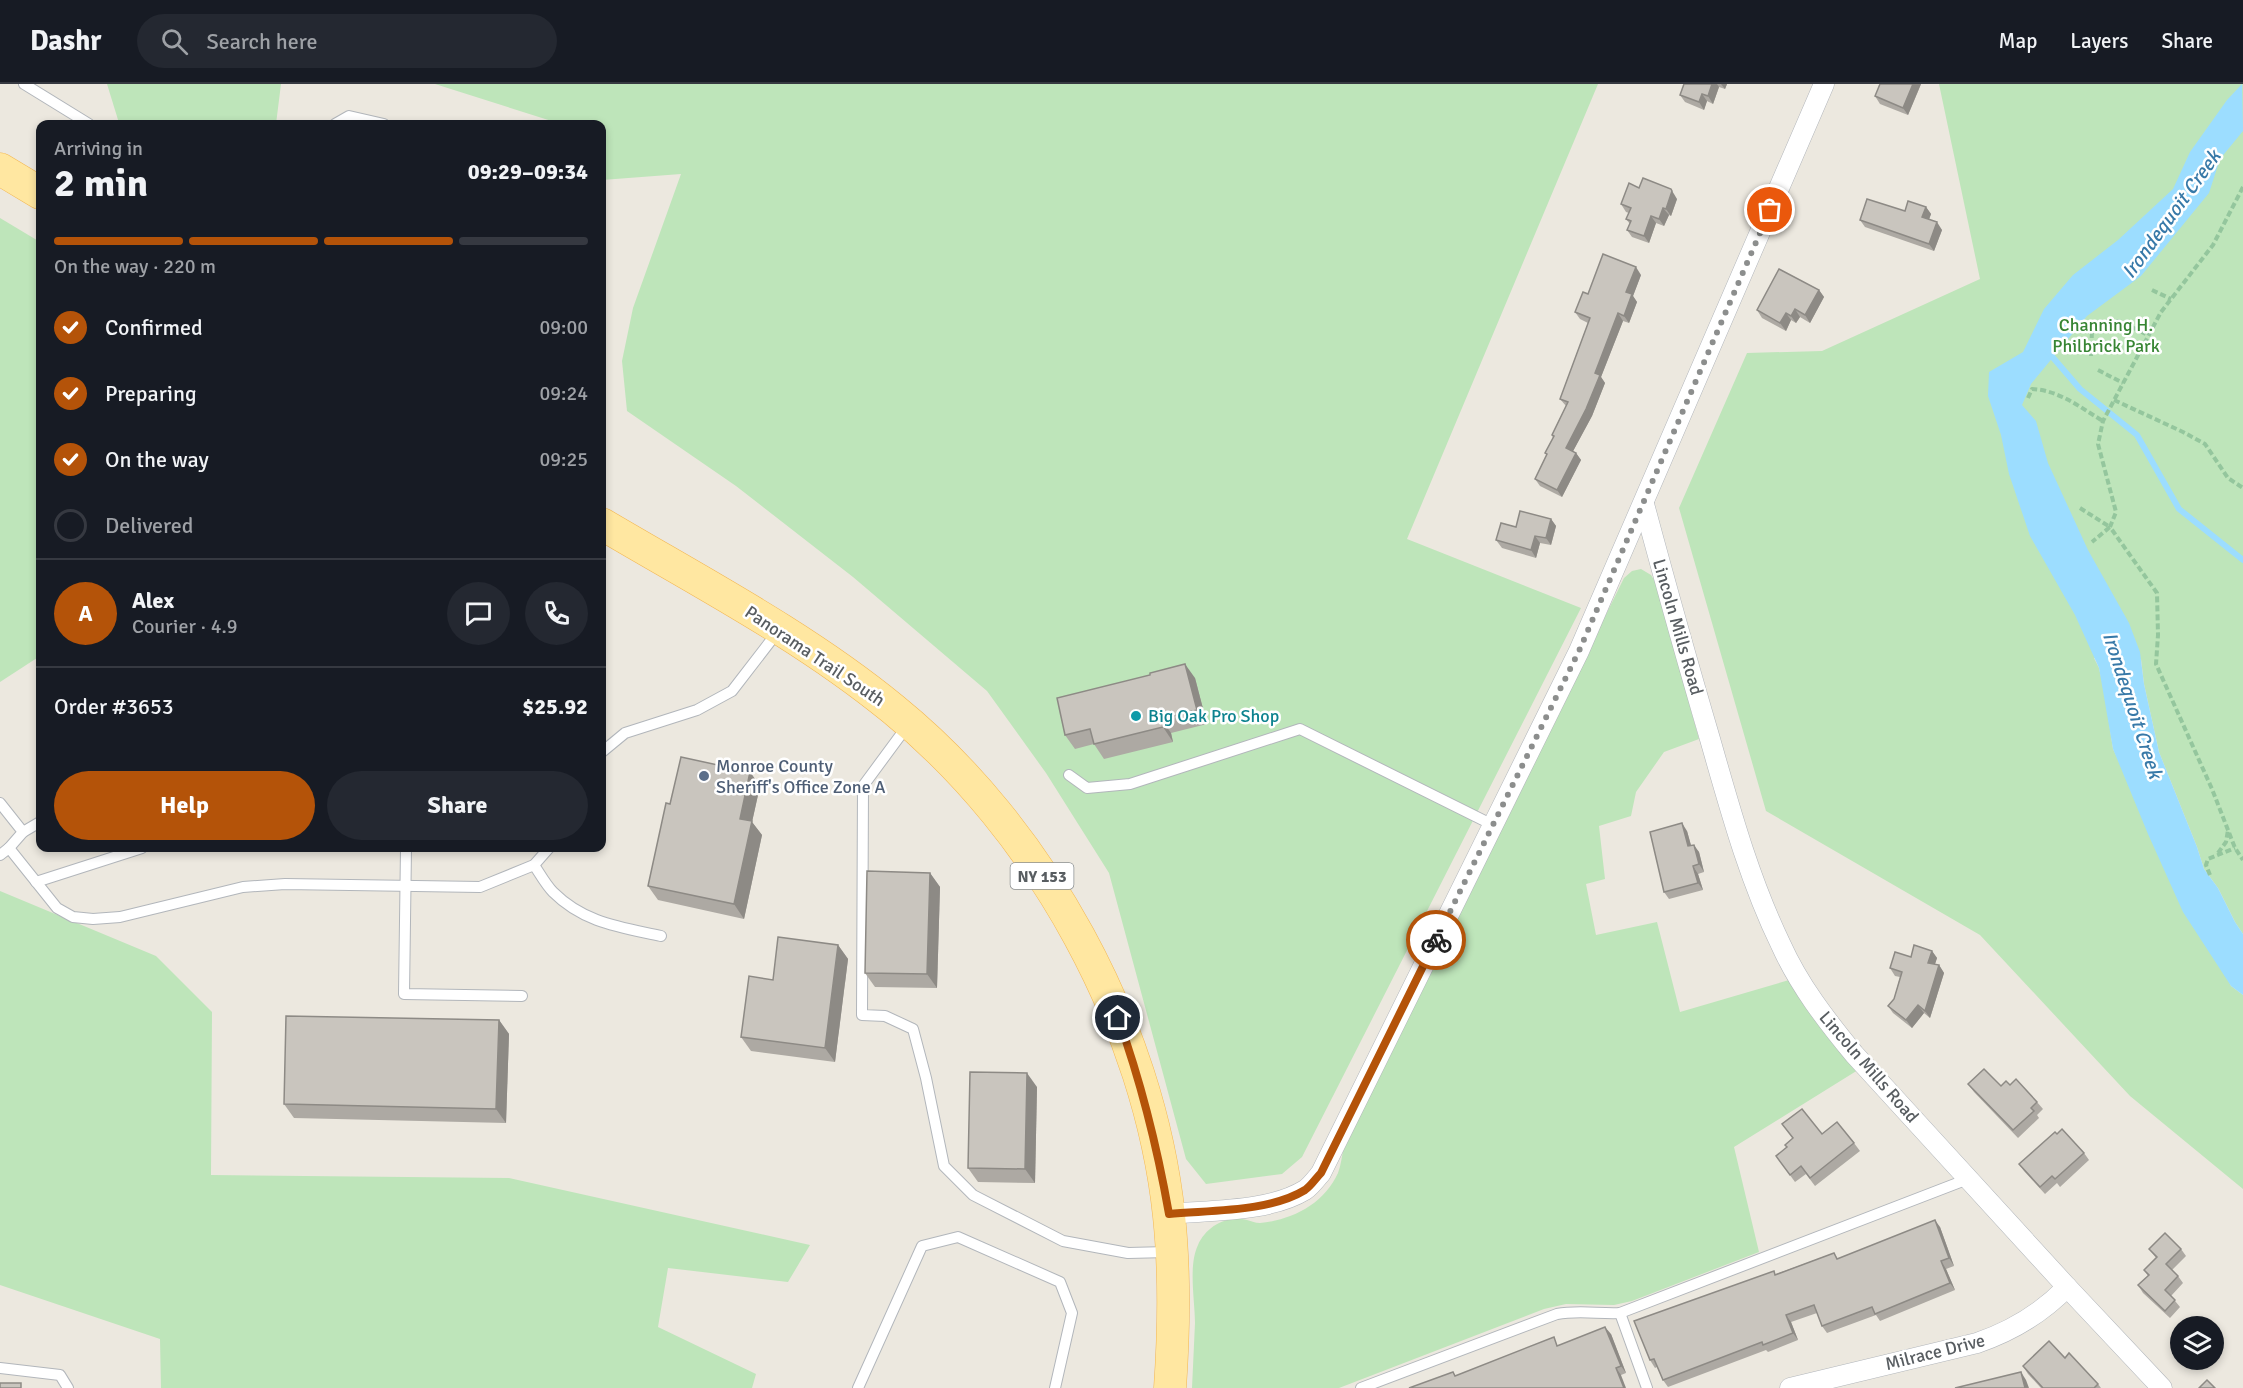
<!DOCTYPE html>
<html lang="en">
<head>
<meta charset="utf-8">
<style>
	:root { --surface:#171b24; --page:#242831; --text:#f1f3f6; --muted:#9ea1a6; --line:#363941; --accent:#b45309 }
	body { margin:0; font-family:Signika,sans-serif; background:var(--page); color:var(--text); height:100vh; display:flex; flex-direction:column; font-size:22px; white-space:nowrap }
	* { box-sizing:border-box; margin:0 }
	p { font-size:20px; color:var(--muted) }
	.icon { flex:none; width:33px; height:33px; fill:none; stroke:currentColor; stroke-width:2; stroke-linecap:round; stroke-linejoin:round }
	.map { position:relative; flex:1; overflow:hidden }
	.side { position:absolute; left:36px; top:36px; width:570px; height:732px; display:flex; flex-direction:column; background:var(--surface); border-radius:12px; box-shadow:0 3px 9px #0003 }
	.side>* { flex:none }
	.controls { position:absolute; left:2170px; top:1232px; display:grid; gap:12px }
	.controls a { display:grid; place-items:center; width:54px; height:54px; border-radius:50%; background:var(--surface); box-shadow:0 3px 9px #0003; font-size:30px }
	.pin { position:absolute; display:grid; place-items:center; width:51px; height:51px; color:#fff; margin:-26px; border:3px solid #fff; border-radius:50%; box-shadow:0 2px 6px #0007 }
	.courier { position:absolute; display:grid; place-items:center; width:60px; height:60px; margin:-30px; border:4px solid #b45309; border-radius:50%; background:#fff; color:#222; box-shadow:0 2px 8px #0007 }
	.overview em { font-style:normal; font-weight:700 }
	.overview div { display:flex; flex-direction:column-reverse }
	.overview { display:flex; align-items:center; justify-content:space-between; height:102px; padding:0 18px }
	h1 { font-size:39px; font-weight:700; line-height:45px }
	.bar { display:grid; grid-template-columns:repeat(4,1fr); gap:9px 6px; align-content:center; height:72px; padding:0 18px }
	.bar i { height:8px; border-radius:4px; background:var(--line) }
	.bar .active { background:var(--accent) }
	.bar p { grid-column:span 4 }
	.line { display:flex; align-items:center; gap:15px; padding:0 18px; border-top:2px solid var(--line) }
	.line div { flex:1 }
	.round { display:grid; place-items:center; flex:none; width:63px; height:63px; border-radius:32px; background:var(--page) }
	ol { padding:0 18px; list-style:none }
	li { display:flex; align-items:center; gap:18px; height:66px }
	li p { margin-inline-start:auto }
	li .icon { padding:6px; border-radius:50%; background:var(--accent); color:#fff; stroke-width:4 }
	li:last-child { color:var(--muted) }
	li i { width:33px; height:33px; border:3px solid var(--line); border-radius:50% }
	.button { display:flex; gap:12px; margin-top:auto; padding:12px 18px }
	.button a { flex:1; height:69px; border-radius:36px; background:var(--accent); color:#fff; font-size:24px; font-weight:700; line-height:69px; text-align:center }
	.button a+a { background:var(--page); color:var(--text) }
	header { display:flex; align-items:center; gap:36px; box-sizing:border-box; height:84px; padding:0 30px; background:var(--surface); border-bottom:2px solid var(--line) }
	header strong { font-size:28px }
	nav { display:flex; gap:33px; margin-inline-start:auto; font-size:21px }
	.search { width:420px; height:54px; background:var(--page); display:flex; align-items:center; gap:15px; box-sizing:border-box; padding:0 21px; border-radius:33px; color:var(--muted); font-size:22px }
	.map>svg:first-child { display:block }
	.green { fill:#bee5ba }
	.water { fill:#9cddff }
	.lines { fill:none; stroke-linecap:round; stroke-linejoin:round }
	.stream { stroke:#9cddff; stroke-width:6 }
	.service-casing { stroke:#b2b6bb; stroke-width:12 }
	.minor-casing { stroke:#b2b6bb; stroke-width:21 }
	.primary-casing { stroke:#f3b651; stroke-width:33 }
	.path { stroke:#94c69d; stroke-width:4; stroke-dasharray:6 3; stroke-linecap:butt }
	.service { stroke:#fff; stroke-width:10 }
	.minor { stroke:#fff; stroke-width:20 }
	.primary { stroke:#ffe7a1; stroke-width:32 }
	.wall { fill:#ada9a3 }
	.shaded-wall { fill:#8d8a85 }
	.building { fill:#c9c5be; stroke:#8d8a85; stroke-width:1.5 }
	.done { stroke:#8c8e8d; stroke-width:6; stroke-dasharray:0 10.8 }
	.route { stroke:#b45309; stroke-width:8 }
	.culture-dot { fill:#0f9aa8; stroke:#fff; stroke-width:2 }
	.service-dot { fill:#5c6f8a; stroke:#fff; stroke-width:2 }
	.labels { text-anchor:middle; stroke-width:5; stroke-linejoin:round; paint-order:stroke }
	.shield { fill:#fff; stroke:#8a8e90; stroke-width:1.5 }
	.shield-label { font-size:16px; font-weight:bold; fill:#585d61 }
	.park-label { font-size:18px; fill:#378533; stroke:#fff }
	.street-label { font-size:18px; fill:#585d61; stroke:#fff }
	.culture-label { font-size:18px; fill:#0d838f; stroke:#fff; text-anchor:start }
	.service-label { font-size:18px; fill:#4e5e75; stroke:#fff; text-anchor:start }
	.water-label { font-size:20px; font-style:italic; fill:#3779a8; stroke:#fff }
</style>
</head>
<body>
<header>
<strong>Dashr</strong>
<div class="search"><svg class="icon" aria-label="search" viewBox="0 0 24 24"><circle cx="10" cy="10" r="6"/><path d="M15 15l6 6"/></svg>Search here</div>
<nav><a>Map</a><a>Layers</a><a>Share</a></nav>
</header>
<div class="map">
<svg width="2243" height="1304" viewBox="0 0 2243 1304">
	<rect width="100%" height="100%" fill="#ece8df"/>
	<g class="green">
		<path d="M107,0H281L276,40H122L119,39Z"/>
		<path d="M435,0H1598L1407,455L1581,524L1302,1073L1282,1090L1206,1100L1186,1075L1109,789L1046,689L987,607L853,493L736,402L627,327L622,277L633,224L681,90L602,96V40H561Z"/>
		<path d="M1939,0H2243V850L2235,838L2218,804L2204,785L2197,763L2159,668L2144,600L2141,575L2094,574L2099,584L2104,606L2113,665L2231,902L2243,911V1105L2130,1012L1980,851L1766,727L1679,424L1747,269L1822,267L1980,195Z"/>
		<path d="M0,134L40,158V572L0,598Z"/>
		<path d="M1641,485L1651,491L1656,499L1699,655L1664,668L1636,708L1631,732L1599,742L1605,795L1586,800L1596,851L1657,838L1680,928L1789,896L1858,986L1734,1063L1759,1168L1632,1217L1614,1221L1566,1220L1544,1225L1339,1304H1192C1193,1282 1194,1261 1195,1239C1195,1217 1188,1182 1198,1161C1206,1143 1226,1131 1247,1136C1252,1137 1255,1139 1260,1139C1292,1136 1324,1120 1338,1089C1341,1081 1342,1071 1344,1062L1624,494L1632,487Z"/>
		<path d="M0,807L156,872L212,928L211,1091L509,1094L810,1161L788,1198L668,1184L658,1243L756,1290L752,1304H161L160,1255L0,1201Z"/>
	</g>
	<path class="water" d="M2242,0L2243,47L2220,75L2209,109L2141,192L2087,232L2031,300L2022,321L2036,337L2048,379L2088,466L2129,539L2140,568L2144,600L2159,668L2197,763L2204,785L2218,804L2235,838L2243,850V911L2231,902L2183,828L2148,750L2113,665L2099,584L2075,531L2030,452L2009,390L2001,351L1988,312L1989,288L2023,268L2044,225L2073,191L2118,156L2173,105L2190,68L2227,16Z"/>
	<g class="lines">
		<path class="stream" d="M2049,269L2080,305L2137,351L2179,425L2243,476"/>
		<g class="service-casing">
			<g id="service">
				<path d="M24,0L89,40"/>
				<path d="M335,40L349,32L384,40"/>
				<path d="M908,641L863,702L862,931L885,932L913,945L926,994L944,1082L973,1111L1063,1157L1128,1169L1168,1168"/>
				<path d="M602,668L625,649L697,626L732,607L779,546"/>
				<path d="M1069,691L1087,704L1130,700L1300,645L1493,741"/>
				<path d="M0,719L23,748L9,764L0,771"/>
				<path d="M23,748L40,738"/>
				<path d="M9,764L57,824L73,833L93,835L120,833L243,803L285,800L480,803L534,781L549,764"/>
				<path d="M406,764L404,910L522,912"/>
				<path d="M534,781C540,790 546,801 553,808C584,839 620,843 661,852"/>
				<path d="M36,798L142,764"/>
				<path d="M1620,1229L1647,1304"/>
				<path d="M0,1284L60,1291L68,1304"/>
				<path d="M858,1304L922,1162L958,1153L1060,1198L1072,1229L1055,1304"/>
				<path d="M1361,1304L1557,1230C1578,1226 1599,1230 1620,1229L1968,1095"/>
			</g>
		</g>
		<g class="minor-casing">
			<g id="minor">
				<path d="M1644,420C1665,498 1687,577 1710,655C1730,725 1749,795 1781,861C1799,901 1826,936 1854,970L2067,1203L2162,1304"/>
				<path d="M1169,1130C1211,1126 1269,1128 1305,1106C1311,1102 1316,1095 1321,1089L1579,567L1824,0"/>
				<path d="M1790,1304L1977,1259C2012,1247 2041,1230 2067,1203"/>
			</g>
		</g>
		<g class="primary-casing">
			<g id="primary">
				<path d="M0,85L40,109"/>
				<path d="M602,440C700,498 804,552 893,625C1041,745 1149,942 1169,1132C1175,1189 1174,1247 1170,1304"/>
			</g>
		</g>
		<g class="path">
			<path d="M2243,103L2213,161L2161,228L2103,337L2098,360L2116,428L2110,443L2157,509L2158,551L2156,580L2212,705L2235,764L2243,776"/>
			<path d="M2152,206L2171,215"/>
			<path d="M2091,272L2092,246L2097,238L2119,237L2148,251"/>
			<path d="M2098,286L2123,299"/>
			<path d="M2028,314L2032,305C2059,306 2081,324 2103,337"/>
			<path d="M2114,316L2183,348L2205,360L2228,394L2243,404"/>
			<path d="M2080,424L2110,443L2092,458"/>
			<path d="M2218,769L2226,758L2228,746"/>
			<path d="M2210,791L2206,781L2208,775L2235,764"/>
		</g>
		<use href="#service" class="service"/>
		<use href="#minor" class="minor"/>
		<use href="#primary" class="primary"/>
	</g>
	<g class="wall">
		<path d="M1684,0H1727L1725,5L1719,3L1713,20L1707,17L1704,26L1685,18L1680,11Z"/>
		<path d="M1921,0L1908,31L1880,20L1875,12Z"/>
		<path d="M1639,104L1677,115L1671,132L1669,131L1664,142L1656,139L1649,159L1632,153L1627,146L1630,140L1626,135L1629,129L1626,128L1621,120Z"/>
		<path d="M1926,123L1931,130L1929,136L1942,146L1934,167L1865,143L1860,136Z"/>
		<path d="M1641,191L1633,212L1637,218L1629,239L1623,237L1601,293L1605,299L1592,332L1573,367L1576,369L1581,376L1562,413L1540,402L1535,395L1547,371L1545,369L1553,354L1552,351L1566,322L1560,315L1588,239L1580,235L1575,228L1588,210Z"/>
		<path d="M1819,206L1824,213L1810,239L1800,233L1796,239L1791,236L1786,247L1762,234L1757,226Z"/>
		<path d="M1551,435L1556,442L1551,461L1540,459L1536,474L1502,464L1496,456L1516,443Z"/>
		<path d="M1150,591L1195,594L1207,640L1171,649L1173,658L1104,675L1094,660L1075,665L1065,651Z"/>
		<path d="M750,688L760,702L752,738L762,751L744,835L658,816L648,802L670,720Z"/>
		<path d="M1687,747L1691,761L1699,768L1704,788L1698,790L1703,806L1669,815L1664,808Z"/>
		<path d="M930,789L940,803L937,904L875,903L865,889Z"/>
		<path d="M838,861L848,875L835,978L751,967L741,953L773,896Z"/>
		<path d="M1932,867L1937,874L1935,880L1939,881L1944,889L1930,934L1924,929L1912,944L1893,929L1888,922L1894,915L1900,893L1895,892L1890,884L1911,873Z"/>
		<path d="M499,936L509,950L506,1039L294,1034L284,1020Z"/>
		<path d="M1968,1000L2001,1002L2010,1001L2037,1018L2043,1025L2037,1031L2039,1034L2018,1054L1974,1008Z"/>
		<path d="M1037,1003L1035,1099L978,1098L968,1084Z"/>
		<path d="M1782,1040L1822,1050L1854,1059L1860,1067L1815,1102L1806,1090L1795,1098L1776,1072L1787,1063L1793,1054Z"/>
		<path d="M2057,1050L2084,1069L2089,1076L2060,1103L2057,1099L2045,1110L2024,1087L2019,1080Z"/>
		<path d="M1940,1143L1954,1182L1946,1185L1955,1206L1880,1237L1876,1231L1827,1249L1822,1242L1817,1229L1791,1238L1798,1256L1768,1268L1766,1266L1668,1303L1663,1296L1657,1283L1655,1284L1650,1276L1776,1190L1834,1169L1838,1175Z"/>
		<path d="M2149,1165H2181L2186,1172L2172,1186L2178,1192L2183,1199L2171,1212L2180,1223L2170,1234L2143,1209L2138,1201L2148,1192L2144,1186L2156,1174Z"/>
		<path d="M1611,1250L1626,1289L1621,1291L1456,1292L1559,1261Z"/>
		<path d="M2065,1274L2098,1300L2101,1304H2041L2028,1290L2023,1282Z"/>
	</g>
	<g class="shaded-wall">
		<path d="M1712,0H1717L1719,3L1713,20L1708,12Z"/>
		<path d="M1721,0H1727L1725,5Z"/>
		<path d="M1913,0H1921L1908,31L1903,24Z"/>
		<path d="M1702,10L1707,17L1704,26L1699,18Z"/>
		<path d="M1671,105L1677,115L1671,132L1666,125Z"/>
		<path d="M1926,123L1931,130L1927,140L1922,133Z"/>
		<path d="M1663,124L1669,131L1664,142L1659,135Z"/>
		<path d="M1651,132L1656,139L1649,159L1644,152Z"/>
		<path d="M1937,138L1942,146L1934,167L1929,160Z"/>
		<path d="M1636,183L1641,191L1633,212L1637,218L1629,239L1624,232L1626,208Z"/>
		<path d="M1819,206L1824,213L1810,239L1805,231Z"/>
		<path d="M1795,225L1800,233L1796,239L1791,232Z"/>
		<path d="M1618,229L1623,237L1601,293L1605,299L1592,332L1571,371L1566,364Z"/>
		<path d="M1786,229L1791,236L1786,247L1780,239Z"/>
		<path d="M1576,369L1581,376L1562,413L1557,406Z"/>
		<path d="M1551,435L1556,442L1551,461L1546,454Z"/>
		<path d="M1535,452L1540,459L1536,474L1531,466Z"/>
		<path d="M1185,580L1195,594L1207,640L1197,626Z"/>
		<path d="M1161,635L1171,649L1173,658L1163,643Z"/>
		<path d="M750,688L760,702L752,738L762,751L744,835L734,820L740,735Z"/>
		<path d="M1682,739L1687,747L1693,769L1688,762Z"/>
		<path d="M1694,761L1699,768L1704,788L1699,780Z"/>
		<path d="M1693,782L1698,790L1703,806L1698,799Z"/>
		<path d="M930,789L940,803L937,904L927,890Z"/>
		<path d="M838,861L848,875L835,978L825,964Z"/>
		<path d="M1932,867L1937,874L1933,886L1928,879Z"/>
		<path d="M1939,881L1944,889L1930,934L1925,927Z"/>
		<path d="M1918,921L1924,929L1912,944L1906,936Z"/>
		<path d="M499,936L509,950L506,1039L496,1025Z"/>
		<path d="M1027,989L1037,1003L1035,1099L1025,1085Z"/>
		<path d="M1935,1136L1940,1143L1954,1182L1949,1174Z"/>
		<path d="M1941,1177L1946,1185L1955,1206L1950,1199Z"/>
		<path d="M1786,1231L1791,1238L1798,1256L1793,1249Z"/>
		<path d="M1605,1243L1611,1250L1626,1289L1621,1282Z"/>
		<path d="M1616,1284L1621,1291L1626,1304H1624Z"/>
		<path d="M2021,1288L2026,1296L2029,1304H2025Z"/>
	</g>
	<g class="building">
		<path d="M1684,0H1712L1708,12L1702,10L1699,18L1680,11Z"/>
		<path d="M1880,0H1913L1903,24L1875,12Z"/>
		<path d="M1643,94L1671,105L1672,107L1666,125L1663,124L1659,135L1651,132L1644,152L1627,146L1631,137L1626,135L1631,124L1621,120L1629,99L1639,104Z"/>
		<path d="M1867,115L1905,127L1908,117L1926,123L1922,133L1937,138L1929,160L1860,136Z"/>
		<path d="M1603,170L1636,183L1626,208L1632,210L1624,232L1618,229L1595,289L1600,291L1586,325L1566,364L1576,369L1557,406L1535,395L1547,370L1545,369L1554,352L1552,351L1568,318L1560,315L1590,234L1575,228L1583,208L1588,210Z"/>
		<path d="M1779,185L1819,206L1805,231L1795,225L1791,232L1786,229L1780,239L1757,226Z"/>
		<path d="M1520,427L1551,435L1546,454L1535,452L1531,466L1496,456L1501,439L1516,443Z"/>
		<path d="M1185,580L1197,626L1161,635L1163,643L1094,660L1090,645L1065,651L1057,614L1150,591V589Z"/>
		<path d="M681,673L750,688L740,735L752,737L734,820L648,802L666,719L670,720Z"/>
		<path d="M1682,739L1688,762L1694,761L1699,780L1693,782L1698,799L1664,808L1650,748Z"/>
		<path d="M867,787L930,789L927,890L865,889Z"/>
		<path d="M778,853L838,861L825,964L741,953L749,892L773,896Z"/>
		<path d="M1914,861L1932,867L1928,879L1939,881L1925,927L1918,921L1906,936L1888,922L1894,915L1902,888L1890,884L1895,868L1911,873Z"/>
		<path d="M286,932L499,936L496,1025L284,1020Z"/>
		<path d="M1984,985L2001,1002L2006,997L2010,1001L2016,995L2037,1018L2031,1024L2034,1027L2013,1046L1968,1000Z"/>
		<path d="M970,988L1027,989L1025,1085L968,1084Z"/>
		<path d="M1802,1025L1822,1050L1837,1038L1854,1059L1810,1094L1801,1082L1790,1091L1776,1072L1787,1063L1785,1061L1793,1054L1782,1040Z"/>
		<path d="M2062,1045L2084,1069L2055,1095L2052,1092L2040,1103L2019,1080L2055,1048L2057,1050Z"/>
		<path d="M1935,1136L1949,1174L1941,1177L1950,1199L1875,1230L1872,1223L1822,1242L1814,1221L1786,1231L1793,1249L1763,1261L1762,1258L1663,1296L1654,1275L1650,1276L1634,1237L1774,1187L1775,1191L1834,1169L1837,1175Z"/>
		<path d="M2165,1149L2181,1165L2166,1180L2178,1192L2165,1206L2175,1216L2165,1227L2138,1201L2149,1191L2144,1186L2157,1173L2149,1165Z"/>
		<path d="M1605,1243L1621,1282L1616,1284L1624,1304H1409L1453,1288L1455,1292L1554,1253L1557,1262Z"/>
		<path d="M2049,1257L2065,1274L2069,1269L2098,1300L2094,1304H2043L2023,1282Z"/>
		<path d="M2021,1288L2025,1304H1955Z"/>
		<path d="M2207,1296L2215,1304H2199Z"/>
		<rect x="0" y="1299" width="21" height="5"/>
	</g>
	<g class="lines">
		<path class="done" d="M1436,856L1579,567L1770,126"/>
		<path class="route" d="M1118,934C1141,998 1157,1062 1169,1130C1211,1126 1269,1128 1305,1106C1311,1102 1316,1094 1321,1089L1436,856"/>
	</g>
	<circle class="culture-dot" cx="1136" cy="632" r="6"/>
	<circle class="service-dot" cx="704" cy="692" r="6"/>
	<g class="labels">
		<rect class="shield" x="1010.5" y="779" width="63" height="26" rx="4.5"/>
		<g class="shield-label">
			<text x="1042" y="798">NY 153</text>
		</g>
		<g class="park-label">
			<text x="2106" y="247">Channing H.<tspan x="2106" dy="21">Philbrick Park</tspan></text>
		</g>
		<g class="street-label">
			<text transform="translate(1678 543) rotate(74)" y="6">Lincoln Mills Road</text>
			<text transform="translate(815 572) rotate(34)" y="6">Panorama Trail South</text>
			<text transform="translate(1869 983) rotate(49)" y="6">Lincoln Mills Road</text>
			<text transform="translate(1935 1268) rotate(-14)" y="6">Milrace Drive</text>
		</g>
		<g class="culture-label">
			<text x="1148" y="638">Big Oak Pro Shop</text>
		</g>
		<g class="service-label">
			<text x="716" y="688">Monroe County<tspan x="716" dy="21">Sheriff's Office Zone A</tspan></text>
		</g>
		<g class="water-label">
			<text transform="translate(2171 130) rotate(-54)" y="7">Irondequoit Creek</text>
			<text transform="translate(2133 621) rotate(72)" y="7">Irondequoit Creek</text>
		</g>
	</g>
</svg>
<div class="controls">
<a><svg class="icon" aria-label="layers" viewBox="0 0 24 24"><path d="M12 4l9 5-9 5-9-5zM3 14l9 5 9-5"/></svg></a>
</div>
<div class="pin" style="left:1770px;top:126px;background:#ea580c"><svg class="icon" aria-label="bag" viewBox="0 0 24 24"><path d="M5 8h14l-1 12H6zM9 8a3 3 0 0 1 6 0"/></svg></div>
<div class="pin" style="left:1118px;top:934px;background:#1f2937"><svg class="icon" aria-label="home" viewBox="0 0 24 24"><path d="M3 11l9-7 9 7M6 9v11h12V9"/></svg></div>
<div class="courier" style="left:1436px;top:856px"><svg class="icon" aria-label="bike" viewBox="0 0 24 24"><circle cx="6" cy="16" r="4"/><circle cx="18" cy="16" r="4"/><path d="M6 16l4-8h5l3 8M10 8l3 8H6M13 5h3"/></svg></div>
<section class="side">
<div class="overview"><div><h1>2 min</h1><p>Arriving in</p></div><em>09:29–09:34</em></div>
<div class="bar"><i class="active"></i><i class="active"></i><i class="active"></i><i></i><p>On the way · 220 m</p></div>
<ol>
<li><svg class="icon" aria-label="check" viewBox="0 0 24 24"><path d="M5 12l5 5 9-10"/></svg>Confirmed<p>09:00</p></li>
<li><svg class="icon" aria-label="check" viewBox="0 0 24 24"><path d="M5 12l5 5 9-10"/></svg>Preparing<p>09:24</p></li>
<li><svg class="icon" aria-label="check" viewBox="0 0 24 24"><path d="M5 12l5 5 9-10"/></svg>On the way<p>09:25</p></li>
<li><i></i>Delivered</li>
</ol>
<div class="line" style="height:108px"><b class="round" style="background:var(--accent);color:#fff">A</b><div><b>Alex</b><p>Courier · 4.9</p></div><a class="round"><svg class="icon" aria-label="chat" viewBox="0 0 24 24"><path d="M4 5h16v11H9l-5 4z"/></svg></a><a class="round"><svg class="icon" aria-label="phone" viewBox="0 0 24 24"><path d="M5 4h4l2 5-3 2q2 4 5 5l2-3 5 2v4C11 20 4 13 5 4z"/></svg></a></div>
<div class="line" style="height:78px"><div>Order #3653</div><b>$25.92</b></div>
<div class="button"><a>Help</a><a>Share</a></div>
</section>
</div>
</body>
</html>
